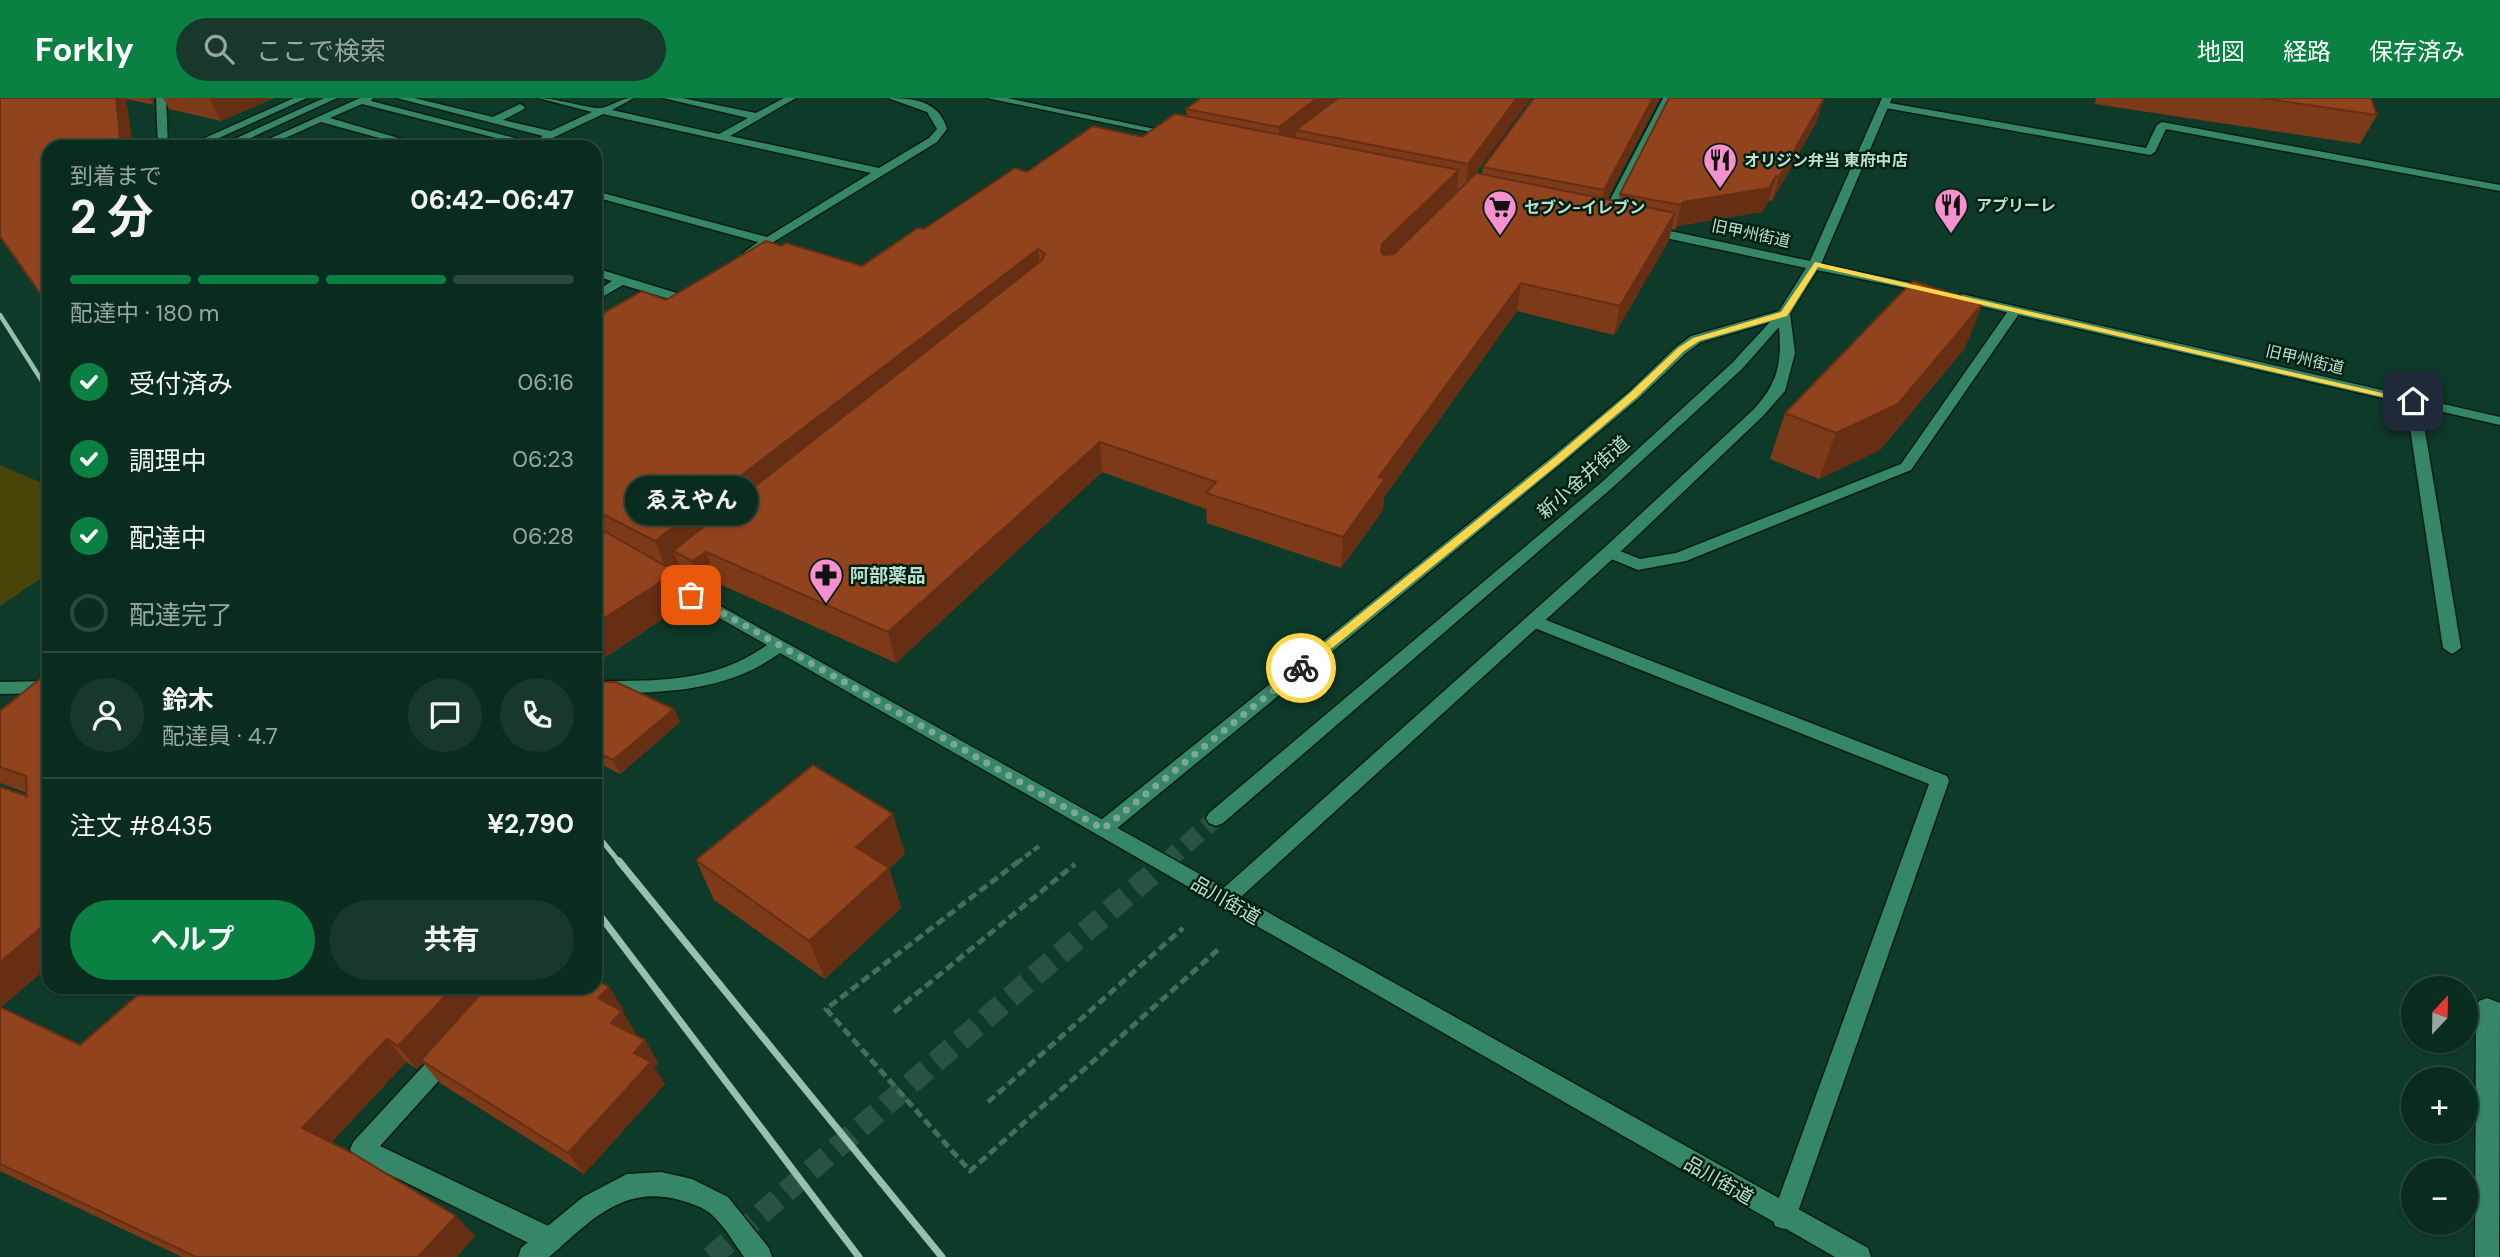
<!DOCTYPE html>
<html lang="ja">
<head>
<meta charset="utf-8">
<style>
	:root { --surface:#0a2c1f; --page:#18382c; --text:#f1f3f6; --muted:#99a7a4; --line:#2a483d; --accent:#0b8043 }
	body { margin:0; font-family:"DM Sans","Noto Sans JP",sans-serif; background:var(--page); color:var(--text); height:100vh; display:flex; flex-direction:column; font-size:26px; white-space:nowrap }
	* { box-sizing:border-box; margin:0 }
	p { font-size:23px; color:var(--muted) }
	.icon { flex:none; width:38px; height:38px; fill:none; stroke:currentColor; stroke-width:2; stroke-linecap:round; stroke-linejoin:round }
	.map { position:relative; flex:1; overflow:hidden }
	.details { position:absolute; left:42px; top:42px; width:560px; height:854px; display:flex; flex-direction:column; background:var(--surface); border-radius:21px; box-shadow:0 2px 5px #0004,0 0 0 2px var(--line) }
	.details>* { flex:none }
	.needle { width:46px; rotate:22deg }
	.tools { position:absolute; left:2401px; top:878px; display:grid; gap:14px }
	.tools a { display:grid; place-items:center; width:77px; height:77px; border-radius:50%; background:var(--surface); box-shadow:0 2px 5px #0004,0 0 0 2px var(--line); font-size:35px }
	.pin { position:absolute; display:grid; place-items:center; width:60px; height:60px; color:#fff; margin:-30px; border-radius:14px; box-shadow:0 4px 10px #0006 }
	.courier { position:absolute; display:grid; place-items:center; width:70px; height:70px; margin:-35px; border:5px solid #ffd54a; border-radius:50%; background:#fff; color:#222; box-shadow:0 2px 9px #0007 }
	.bubble { position:absolute; height:49px; border-radius:24px; background:var(--surface); box-shadow:0 2px 5px #0004,0 0 0 2px var(--line); font-size:23px; font-weight:700; line-height:49px; text-align:center }
	.head em { font-style:normal; font-weight:700 }
	.head div { display:flex; flex-direction:column-reverse }
	.head { display:flex; align-items:center; justify-content:space-between; height:119px; padding:0 28px }
	h1 { font-size:46px; font-weight:700; line-height:52px }
	.bar { display:grid; grid-template-columns:repeat(4,1fr); gap:10px 7px; align-content:center; height:84px; padding:0 28px }
	.bar i { height:9px; border-radius:5px; background:var(--line) }
	.bar .current { background:var(--accent) }
	.bar p { grid-column:span 4 }
	.line { display:flex; align-items:center; gap:18px; padding:0 28px; border-top:2px solid var(--line) }
	.line div { flex:1 }
	.round { display:grid; place-items:center; flex:none; width:74px; height:74px; border-radius:37px; background:var(--page) }
	ol { padding:0 28px; list-style:none }
	li { display:flex; align-items:center; gap:21px; height:77px }
	li p { margin-inline-start:auto }
	li .icon { padding:7px; border-radius:50%; background:var(--accent); color:#fff; stroke-width:4 }
	li:last-child { color:var(--muted) }
	li i { width:38px; height:38px; border:4px solid var(--line); border-radius:50% }
	.cta { display:flex; gap:14px; margin-top:auto; padding:14px 28px }
	.cta a { flex:1; height:80px; border-radius:42px; background:var(--accent); color:#fff; font-size:28px; font-weight:700; line-height:80px; text-align:center }
	.cta a+a { background:var(--page); color:var(--text) }
	header { display:flex; align-items:center; gap:42px; box-sizing:border-box; height:98px; padding:0 35px; background:var(--accent); color:#fff }
	header strong { font-size:33px }
	nav { display:flex; gap:38px; margin-inline-start:auto; font-size:24px }
	.search { width:490px; height:63px; background:var(--page); display:flex; align-items:center; gap:18px; box-sizing:border-box; padding:0 24px; border-radius:38px; color:var(--muted); font-size:26px }
	.map>svg:first-child { display:block }
	.green { fill:#4a4408 }
	.lines { fill:none; stroke-linecap:round; stroke-linejoin:round }
	.secondary-tunnel-far1 { stroke:#285342; stroke-width:18; stroke-dasharray:18 9; stroke-linecap:butt }
	.secondary-tunnel { stroke:#285342; stroke-width:22; stroke-dasharray:22 11; stroke-linecap:butt }
	.lane-casing { stroke:#051e14; stroke-width:3 }
	.street-casing { stroke:#051e14; stroke-width:3 }
	.secondary-casing { stroke:#051e14; stroke-width:3 }
	.path-far1 { stroke:#446e5c; stroke-width:4.5; stroke-dasharray:7 3.5; stroke-linecap:butt }
	.path { stroke:#446e5c; stroke-width:5; stroke-dasharray:9 4.5; stroke-linecap:butt }
	.lane { fill:#368767; fill-rule:evenodd }
	.street { fill:#368767; fill-rule:evenodd }
	.secondary { fill:#368767; fill-rule:evenodd }
	.rail-far2 { stroke:#99c0ae; stroke-width:4.5 }
	.rail-far1 { stroke:#99c0ae; stroke-width:5 }
	.rail { stroke:#99c0ae; stroke-width:7 }
	.wall { fill:#7d3a19 }
	.shaded-wall { fill:#662f14 }
	.building { fill:#91431d; stroke:#662f14; stroke-width:2 }
	.route { fill:#ffd54a }
	.done { stroke:#7ea794; stroke-width:7; stroke-dasharray:0 12.6 }
	.labels { text-anchor:middle; stroke-width:5; stroke-linejoin:round; paint-order:stroke }
	.far-poi-label { font-size:16px; font-weight:bold; fill:#bbe1ce; stroke:#001f13; text-anchor:start }
	.far-street-label { font-size:16px; fill:#bbe1ce; stroke:#001f13 }
	.street-label { font-size:19px; fill:#bbe1ce; stroke:#001f13 }
	.poi-label { font-size:19px; font-weight:bold; fill:#bbe1ce; stroke:#001f13; text-anchor:start }
</style>
</head>
<body>
<header>
<strong>Forkly</strong>
<div class="search"><svg class="icon" aria-label="search" viewBox="0 0 24 24"><circle cx="10" cy="10" r="6"/><path d="M15 15l6 6"/></svg>ここで検索</div>
<nav><a>地図</a><a>経路</a><a>保存済み</a></nav>
</header>
<div class="map">
<svg width="2500" height="1159" viewBox="0 0 2500 1159">
	<rect width="100%" height="100%" fill="#0e3a29"/>
	<path class="green" d="M0,367L49,388V475L0,508Z"/>
	<g class="lines">
		<path class="secondary-tunnel-far1" d="M1165,765L1216,720"/>
		<path class="secondary-tunnel" d="M711,1159L1167,763"/>
		<g class="lane-casing">
			<g id="lane">
				<path d="M294,0H307L199,49H185Z"/>
				<path d="M324,0H337L231,49H217Z"/>
				<path d="M360,0H373L371,3L538,46L532,49L362,6L330,20L429,49H412L321,24L265,49H251Z"/>
				<path d="M397,0H414L493,19L520,6L525,9L524,11L503,22L551,33L592,14L538,0C556,0 590,11 601,10C613,8 619,0 634,0L612,12L719,36L748,20L663,0H682L756,15L784,0H796L730,38L879,70L929,40L937,31L927,14L888,0C914,0 939,3 947,31L937,44L749,159L743,155L758,144L595,99V93L767,139L871,75L603,16L544,44L539,41L543,38Z"/>
				<path d="M1663,0H1673L1611,123L1601,125L1599,123Z"/>
				<path d="M595,170L680,196L682,199L676,203L623,187L595,203V194L612,183L595,178Z"/>
				<path d="M2015,209L2021,213L1911,372L1686,463L1638,472L1604,458L1602,454L1610,449L1640,461L1676,455L1901,366L2010,210Z"/>
				<path d="M1533,517L1947,678L1949,683L1793,1128L1784,1131L1775,1128L1772,1119L1929,686L1527,527L1525,523Z"/>
				<path d="M2487,900L2500,905L2499,1159H2475L2476,910L2479,903Z"/>
				<path d="M446,949L454,952L457,959L454,966L380,1048L559,1133L562,1142L559,1151L550,1154L541,1151L354,1059L350,1051L354,1043L438,952Z"/>
			</g>
		</g>
		<g class="street-casing">
			<g id="street">
				<path d="M156,0H166L168,49H158Z"/>
				<path d="M1884,4L2146,50L2157,27L2162,24L2500,87V93L2166,31L2155,54L2150,57L1880,9V5Z"/>
				<path d="M2413,299L2420,303L2461,550L2452,556L2443,550L2406,303Z"/>
				<path d="M665,477L1868,1150L1871,1159H1835L780,555C725,595 661,595 595,595V583C657,583 714,585 767,547L659,486L657,482L659,478Z"/>
				<path d="M49,583V595L0,596V584Z"/>
			</g>
		</g>
		<g class="secondary-casing">
			<g id="secondary">
				<path d="M987,0H1007L1179,36L1174,39Z"/>
				<path d="M1882,0H1892L1821,166L1935,190V196L1817,172L1790,216L1795,255L1785,293L1763,318L1616,458L1232,807L1225,809L1218,807L1215,801L1218,795L1604,450L1753,312C1778,285 1782,266 1779,229L1742,271L1612,390L1223,725L1216,728L1209,725L1206,720L1209,715L1602,384L1732,265L1770,224L1701,244L1686,255L1639,300L1563,364L1110,736L1103,739L1096,736L1093,731L1096,726L1553,358L1629,294L1676,249L1691,238L1779,213L1806,170L1647,136L1641,132L1647,128L1810,163Z"/>
				<path d="M1962,196L2500,319V327L1958,203L1956,200Z"/>
				<path d="M661,1074L692,1081L728,1099L769,1150L772,1159H744C734,1145 724,1127 711,1116C702,1108 687,1104 676,1101C620,1088 589,1125 549,1159H518L521,1150L583,1099L627,1076Z"/>
			</g>
		</g>
		<path class="path-far1" d="M1017,765L1039,748"/>
		<g class="path">
			<path d="M1019,763L826,911L970,1073L1221,849"/>
			<path d="M894,914L1075,766"/>
			<path d="M988,1004L1183,830"/>
		</g>
		<use href="#lane" class="lane"/>
		<use href="#street" class="street"/>
		<use href="#secondary" class="secondary"/>
		<path class="rail-far2" d="M0,217L49,294"/>
		<path class="rail-far1" d="M595,734L620,765"/>
		<g class="rail">
			<path d="M619,763L942,1159"/>
			<path d="M595,811L859,1159"/>
		</g>
	</g>
	<g class="wall">
		<path d="M0,0H154V7L126,1L133,49H49Z"/>
		<path d="M163,0H274L221,23L169,11Z"/>
		<path d="M1201,0H1531L1475,76H1482L1483,69L1660,0L1607,101L1619,103L1620,96L1817,23L1772,103L1769,102L1762,114L1677,128L1675,132L1671,131L1669,142L1614,237L1517,213L1384,399L1383,412L1341,470L1207,425L1206,411L1102,374L896,565L717,485L704,494L685,483L678,465L671,471L688,504L595,566V220L666,202L782,148L862,168L924,131L1027,74L1142,39L1187,18L1186,11Z"/>
		<path d="M2096,0H2371L2377,17L2360,46L2095,6Z"/>
		<path d="M1965,250L1880,352L1819,381L1770,361L1785,315Z"/>
		<path d="M49,582V868L1,909L80,947L609,889L623,911L622,913L636,936L635,937L645,942L658,965L654,969L665,986L584,1076L440,985L423,965L417,971L406,964L331,1045L475,1138L457,1159H182L0,1073V689L27,698V695L0,685V613Z"/>
		<path d="M595,585L674,611L680,624L620,676L595,663Z"/>
		<path d="M905,756L889,771L901,810L825,881L714,802L696,762Z"/>
	</g>
	<g class="shaded-wall">
		<path d="M116,0H126V1L133,49H121Z"/>
		<path d="M150,0H154V7Z"/>
		<path d="M209,0H274L221,23Z"/>
		<path d="M1317,0H1346L1296,32V38L1279,52V29Z"/>
		<path d="M1517,0H1531L1465,90L1468,66Z"/>
		<path d="M1653,0H1660L1599,117L1604,92Z"/>
		<path d="M1824,0L1817,23L1772,103L1779,79Z"/>
		<path d="M1459,72L1456,99L1380,174L1382,146Z"/>
		<path d="M1776,78L1769,102L1762,114L1677,128L1675,132L1681,107L1683,104Z"/>
		<path d="M1675,115L1669,142L1614,237L1620,208Z"/>
		<path d="M1038,151L1041,179L673,453L678,465L667,473L655,443Z"/>
		<path d="M1521,185L1517,213L1384,399L1383,412L1341,470L1343,439L1379,379Z"/>
		<path d="M1983,205L1965,250L1880,352L1819,381L1836,335Z"/>
		<path d="M1100,344L1102,374L896,565L888,534Z"/>
		<path d="M706,454L717,485L704,494L692,463Z"/>
		<path d="M676,474L688,504L595,566V526Z"/>
		<path d="M674,611L680,624L620,676L613,662Z"/>
		<path d="M893,716L905,756L889,771L901,810L825,881L809,843L856,749Z"/>
		<path d="M49,823V868L0,910V864Z"/>
		<path d="M454,889H492L421,962L423,965L417,971L398,948Z"/>
		<path d="M609,889L623,911L612,923L598,900Z"/>
		<path d="M622,913L636,936L626,947L611,925Z"/>
		<path d="M387,941L406,964L325,1051L302,1030Z"/>
		<path d="M645,942L658,965L654,969L665,986L584,1076L568,1055L634,955Z"/>
		<path d="M456,1118L475,1138L457,1159H418Z"/>
	</g>
	<g class="building">
		<path d="M0,0H116L121,49H49V208L0,138Z"/>
		<path d="M1201,0H1317L1279,29L1186,11Z"/>
		<path d="M1338,0H1517L1468,66L1296,32Z"/>
		<path d="M1534,0H1653L1604,92L1483,69Z"/>
		<path d="M1669,0H1824L1779,79L1776,78L1769,90L1683,104L1681,107L1620,96Z"/>
		<path d="M2261,0H2371L2377,17Z"/>
		<path d="M1175,16L1459,72L1382,146L1381,154L1384,157L1394,156L1476,75L1675,115L1620,208L1521,185L1379,379L1385,381L1343,439L1206,395L1216,384L1100,344L888,534L706,454L692,463L673,453L1042,162L1045,156L1038,151L655,443L595,412V387L598,385L595,383V220L642,193L666,202L766,143L782,148L786,145L862,168L918,130L924,131L1015,70L1027,74L1093,28L1142,39Z"/>
		<path d="M1913,183L1983,205L1898,306L1836,335L1785,315Z"/>
		<path d="M595,428L676,474L595,526Z"/>
		<path d="M41,580L49,582V823L0,864V689L27,698L26,678L0,669V613Z"/>
		<path d="M597,584H616L674,611L613,662L595,653V585Z"/>
		<path d="M813,667L893,716L856,749L889,770L809,843L696,762Z"/>
		<path d="M595,881L609,889L598,900L622,913L611,925L645,942L634,955L651,964L568,1055L421,962L487,889H595Z"/>
		<path d="M147,889H454L398,948L387,941L302,1030L352,1055L456,1118L418,1159H196L0,1066V909L80,947Z"/>
	</g>
	<path class="route" d="M1815,164L2417,303L2413,306L1818,169L1787,218L1699,243L1684,253L1637,299L1562,363L1305,572H1297V567L1555,359L1630,295L1678,250L1693,240L1781,214Z"/>
	<g class="lines">
		<path class="done" d="M691,497L1103,731L1301,570"/>
	</g>
	<defs>
		<g id="restaurant-pin" transform="scale(1.75)"><path d="M0 17L-7.5 6A9.5 9.5 0 1 1 7.5 6Z" fill="#f790ce" stroke="#001f13"/><path d="M-5-6h1v4h1v-4h1v4h1v-4h1v5L-1.5 .5V6h-2V.5L-5-1ZM5-6V6H3V1.5H1.5Q1.5-4 5-6Z" fill="#111"/></g>
		<g id="supermarket-pin" transform="scale(1.75)"><path d="M0 17L-7.5 6A9.5 9.5 0 1 1 7.5 6Z" fill="#f790ce" stroke="#001f13"/><path d="M-6-5.5h2.5l.6 2H6L4.5 2H-2.5L-4.4-4H-6ZM-1.5 3.2a1.3 1.3 0 1 0 .1 0ZM3 3.2a1.3 1.3 0 1 0 .1 0Z" fill="#111"/></g>
		<g id="pharmacy-pin" transform="scale(1.75)"><path d="M0 17L-7.5 6A9.5 9.5 0 1 1 7.5 6Z" fill="#f790ce" stroke="#001f13"/><path d="M-2-6h4v4h4v4h-4v4h-4v-4h-4v-4h4Z" fill="#111"/></g>
	</defs>
	<g fill-rule="evenodd">
		<use href="#restaurant-pin" x="1720" y="62"/>
		<use href="#restaurant-pin" x="1951" y="107"/>
		<use href="#supermarket-pin" x="1500" y="109"/>
		<use href="#pharmacy-pin" x="826" y="477"/>
	</g>
	<g class="labels">
		<g class="far-poi-label">
			<text x="1744" y="68">オリジン弁当 東府中店</text>
			<text x="1976" y="113">アプリーレ</text>
			<text x="1524" y="115">セブン-イレブン</text>
		</g>
		<g class="far-street-label">
			<text transform="translate(1751 135) rotate(12)" y="6">旧甲州街道</text>
			<text transform="translate(2305 261) rotate(13)" y="6">旧甲州街道</text>
		</g>
		<g class="street-label">
			<text transform="translate(1583 379) rotate(-41)" y="7">新小金井街道</text>
			<text transform="translate(1226 802) rotate(30)" y="7">品川街道</text>
			<text transform="translate(1719 1082) rotate(30)" y="7">品川街道</text>
		</g>
		<g class="poi-label">
			<text x="850" y="484">阿部薬品</text>
		</g>
	</g>
</svg>
<div class="tools">
<a><svg class="needle" viewBox="-14 -14 28 28"><path d="M0-13l5 13h-10z" fill="#e53935"/><path d="M0 13l5-13h-10z" fill="#99a7a4"/></svg></a>
<a>+</a>
<a>−</a>
</div>
<div class="pin" style="left:691px;top:497px;background:#ea580c"><svg class="icon" aria-label="bag" viewBox="0 0 24 24"><path d="M5 8h14l-1 12H6zM9 8a3 3 0 0 1 6 0"/></svg></div>
<div class="pin" style="left:2413px;top:303px;background:#1f2937"><svg class="icon" aria-label="home" viewBox="0 0 24 24"><path d="M3 11l9-7 9 7M6 9v11h12V9"/></svg></div>
<div class="courier" style="left:1301px;top:570px"><svg class="icon" aria-label="bike" viewBox="0 0 24 24"><circle cx="6" cy="16" r="4"/><circle cx="18" cy="16" r="4"/><path d="M6 16l4-8h5l3 8M10 8l3 8H6M13 5h3"/></svg></div>
<div class="bubble" style="left:625px;top:378px;width:133px">ゑえやん</div>
<section class="details">
<div class="head"><div><h1>2 分</h1><p>到着まで</p></div><em>06:42–06:47</em></div>
<div class="bar"><i class="current"></i><i class="current"></i><i class="current"></i><i></i><p>配達中 · 180 m</p></div>
<ol>
<li><svg class="icon" aria-label="check" viewBox="0 0 24 24"><path d="M5 12l5 5 9-10"/></svg>受付済み<p>06:16</p></li>
<li><svg class="icon" aria-label="check" viewBox="0 0 24 24"><path d="M5 12l5 5 9-10"/></svg>調理中<p>06:23</p></li>
<li><svg class="icon" aria-label="check" viewBox="0 0 24 24"><path d="M5 12l5 5 9-10"/></svg>配達中<p>06:28</p></li>
<li><i></i>配達完了</li>
</ol>
<div class="line" style="height:126px"><a class="round"><svg class="icon" aria-label="person" viewBox="0 0 24 24"><circle cx="12" cy="8" r="4"/><path d="M4 21q1-7 8-7t8 7"/></svg></a><div><b>鈴木</b><p>配達員 · 4.7</p></div><a class="round"><svg class="icon" aria-label="chat" viewBox="0 0 24 24"><path d="M4 5h16v11H9l-5 4z"/></svg></a><a class="round"><svg class="icon" aria-label="phone" viewBox="0 0 24 24"><path d="M5 4h4l2 5-3 2q2 4 5 5l2-3 5 2v4C11 20 4 13 5 4z"/></svg></a></div>
<div class="line" style="height:91px"><div>注文 #8435</div><b>¥2,790</b></div>
<div class="cta"><a>ヘルプ</a><a>共有</a></div>
</section>
</div>
</body>
</html>
